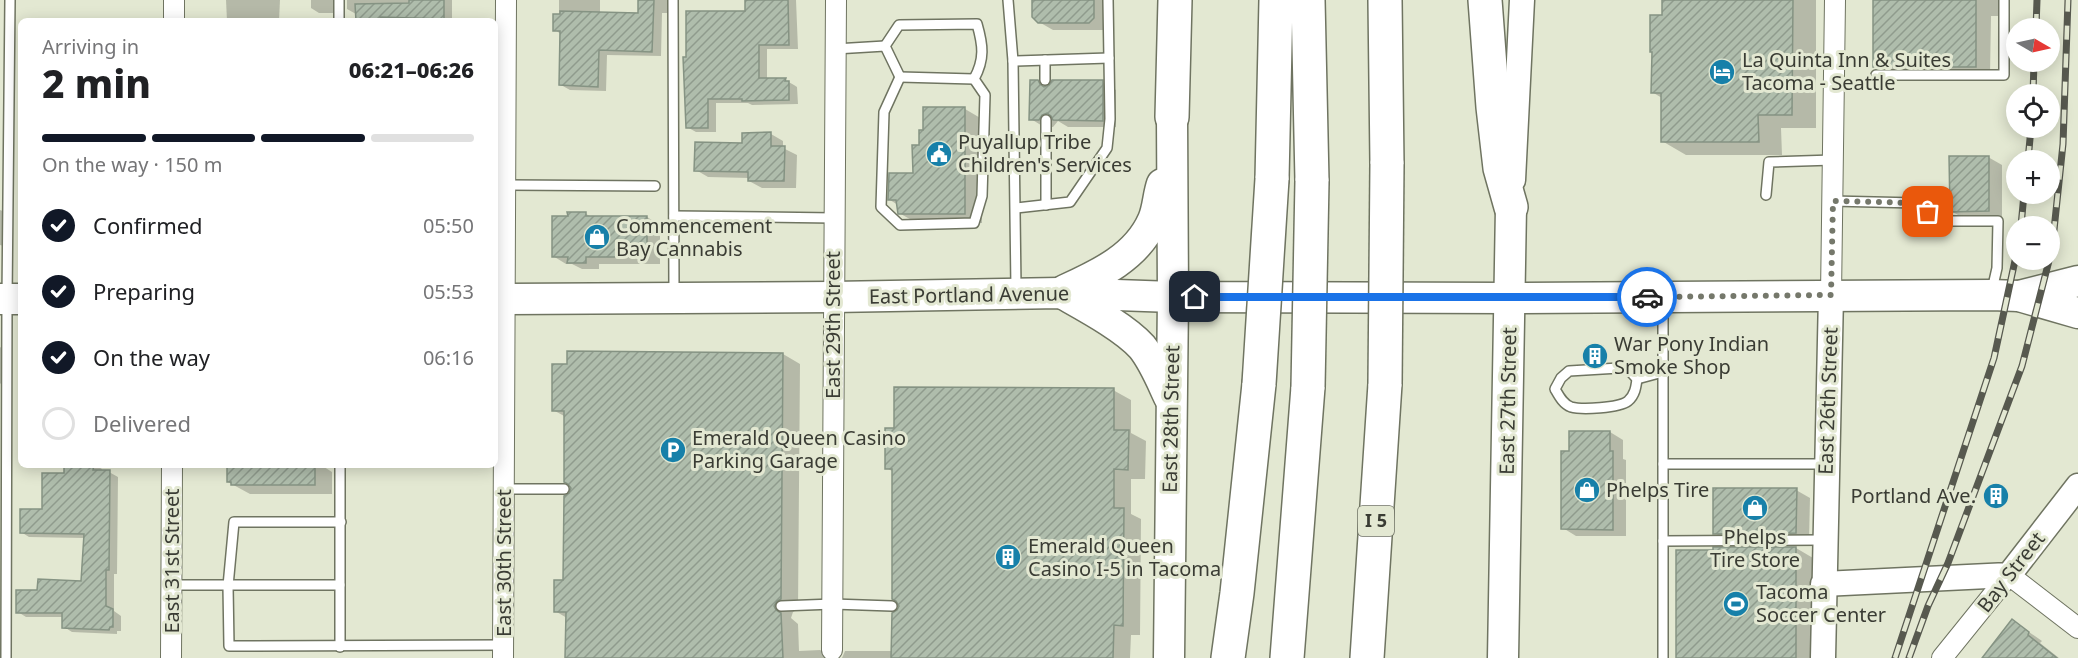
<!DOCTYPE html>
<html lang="en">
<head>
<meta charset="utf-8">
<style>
	:root { --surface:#fff; --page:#f2f2f2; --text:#202124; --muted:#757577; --line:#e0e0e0; --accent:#111827 }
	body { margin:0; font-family:"Noto Sans",sans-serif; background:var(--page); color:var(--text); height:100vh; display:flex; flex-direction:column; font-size:22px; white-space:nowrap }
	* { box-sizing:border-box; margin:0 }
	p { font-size:20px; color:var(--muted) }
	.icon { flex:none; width:33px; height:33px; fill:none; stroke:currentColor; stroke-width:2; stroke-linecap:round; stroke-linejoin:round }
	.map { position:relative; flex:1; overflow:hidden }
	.panel { position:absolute; left:18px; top:18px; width:480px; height:450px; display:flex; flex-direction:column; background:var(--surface); border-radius:9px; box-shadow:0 3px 15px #0003 }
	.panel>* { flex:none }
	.needle { width:39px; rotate:99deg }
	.tools { position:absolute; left:2006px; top:18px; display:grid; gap:12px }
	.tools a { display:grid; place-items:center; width:54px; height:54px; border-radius:50%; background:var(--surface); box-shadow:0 3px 15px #0003; font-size:30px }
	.pin { position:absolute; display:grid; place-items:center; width:51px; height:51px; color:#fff; margin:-26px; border-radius:12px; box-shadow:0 3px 9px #0006 }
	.courier { position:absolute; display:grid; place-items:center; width:60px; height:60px; margin:-30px; border:4px solid #1a73e8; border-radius:50%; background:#fff; color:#222; box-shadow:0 2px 8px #0007 }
	.head em { font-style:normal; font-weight:800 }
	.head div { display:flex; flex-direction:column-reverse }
	.head { display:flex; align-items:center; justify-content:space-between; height:102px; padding:0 24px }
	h1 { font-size:39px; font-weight:800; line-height:45px }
	.bar { display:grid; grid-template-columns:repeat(4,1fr); gap:9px 6px; align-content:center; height:72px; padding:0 24px }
	.bar i { height:8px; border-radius:4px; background:var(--line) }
	.bar .selected { background:var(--accent) }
	.bar p { grid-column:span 4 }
	ol { padding:0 24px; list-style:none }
	li { display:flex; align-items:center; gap:18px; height:66px }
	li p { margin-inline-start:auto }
	li .icon { padding:6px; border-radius:50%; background:var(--accent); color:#fff; stroke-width:4 }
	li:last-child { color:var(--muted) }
	li i { width:33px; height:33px; border:3px solid var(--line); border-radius:50% }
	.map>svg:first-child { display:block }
	.shadow { fill:#0003 }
	.building { fill:url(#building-hatch); stroke:#859383; stroke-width:1.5 }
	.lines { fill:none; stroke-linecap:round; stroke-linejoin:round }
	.service-casing { stroke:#6f7461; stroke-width:12 }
	.minor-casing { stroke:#6f7461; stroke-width:22 }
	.tertiary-casing { stroke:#6f7461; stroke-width:27 }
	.primary-casing { stroke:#6f7461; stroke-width:33 }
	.motorway-casing { stroke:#6f7461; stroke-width:36 }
	.service { stroke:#fff; stroke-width:9 }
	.minor { stroke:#fff; stroke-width:20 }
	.tertiary { stroke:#fff; stroke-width:24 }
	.primary { stroke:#fff; stroke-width:30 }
	.motorway { stroke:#fff; stroke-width:33 }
	.rail-casing { stroke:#57594f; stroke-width:7 }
	.rail { stroke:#e3e8d2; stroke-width:4.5; stroke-dasharray:14; stroke-linecap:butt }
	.motorway-bridge-casing { stroke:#6f7461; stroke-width:36; stroke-linecap:butt }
	.motorway-bridge { stroke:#fff; stroke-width:33 }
	.done { stroke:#75786b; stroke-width:6; stroke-dasharray:0 10.8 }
	.route { stroke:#1a73e8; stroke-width:8 }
	.labels { text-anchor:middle; stroke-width:6; stroke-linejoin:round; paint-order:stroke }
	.shield { fill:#e3e8d2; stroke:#6d7063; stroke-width:1.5 }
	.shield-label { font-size:18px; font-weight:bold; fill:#3a3c34 }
	.poi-label { font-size:20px; fill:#3a3c34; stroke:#e3e8d2; text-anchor:start }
	.street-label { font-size:20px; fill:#3a3c34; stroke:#e3e8d2 }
</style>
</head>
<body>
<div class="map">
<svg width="2078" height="658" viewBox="0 0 2078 658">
	<defs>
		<pattern id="building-hatch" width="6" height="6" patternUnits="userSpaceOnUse" patternTransform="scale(1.5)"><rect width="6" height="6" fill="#afbdac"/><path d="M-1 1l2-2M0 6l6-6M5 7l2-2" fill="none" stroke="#8f9b8d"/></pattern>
	</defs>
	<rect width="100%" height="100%" fill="#e3e8d2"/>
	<g class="shadow">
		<path d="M226,0H280L279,21H227Z"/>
		<path d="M311,0H344L342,1L341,13H319L311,8Z"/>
		<path d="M347,0H452V21H357L356,14L347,9Z"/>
		<path d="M559,0H600V14L639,15V0H668V13H662L661,56L607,55L606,91L570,90L561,85V34L555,30L559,16Z"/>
		<path d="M746,0H796L798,49H767V80H785L794,85L797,87L798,104L752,105L748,103H716V132H696L687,127L746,12Z"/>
		<path d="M1034,0H1107V26L1103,30H1053L1039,22Z"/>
		<path d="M1664,0H1816V128H1781L1782,155H1686L1662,141V98L1652,92L1664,17Z"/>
		<path d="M1875,0H2006V16H1991L1990,75L1889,74L1874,66Z"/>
		<path d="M1038,81L1048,87L1102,82L1116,90V127H1068L1058,121L1053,127H1044L1031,119Z"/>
		<path d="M965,109L982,119V223H917L899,213L898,205L890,200L914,174L921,146Z"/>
		<path d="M771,134L783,141V148L797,155L796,188H762L749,181V178L708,177L696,170L743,144Z"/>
		<path d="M1988,157L2002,165V218L1965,219L1951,211Z"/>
		<path d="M0,210L5,212L4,246L0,245Z"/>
		<path d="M569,214H586L592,217H647L660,225V264H599V269H582L572,264H566L553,256Z"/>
		<path d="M0,347L10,353L9,376L0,384Z"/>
		<path d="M783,354L800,364L798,609L793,612L791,618L798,624L799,651L820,650L833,658H567V618L555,611L565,582L572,488L566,417L553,410Z"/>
		<path d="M1113,390L1131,400V433L1146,441L1145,479H1131V514L1141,519L1140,635H1131L1130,658H842L845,651H893L900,605L894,472L886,468L895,429Z"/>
		<path d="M1610,432L1623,440V459L1626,460V536H1576L1563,528L1570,452Z"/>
		<path d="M65,465H95L102,469L101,471L109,472L118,477L117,574H114V611L121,616V631H117V634L72,632L64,627V617H26L18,612L39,591L83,583L85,538L29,537L21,532L44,510L65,475Z"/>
		<path d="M229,465H321L332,472V494H250L228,482Z"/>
		<path d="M1796,490L1810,498L1809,540L1728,541L1715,533Z"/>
		<path d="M1796,548L1813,558V658H1677Z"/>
		<path d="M2013,621L2042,641L2040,643L2059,658H1996Z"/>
	</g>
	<g class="building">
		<path d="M409,0H444V19L380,17V21H356L355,4L409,3Z"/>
		<path d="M638,0H654L652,52L599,50L598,87L559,85L560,31H553V14H560V11L638,13Z"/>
		<path d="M745,0H788L789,45H759V78H786L785,81H789V100L742,101V99H708V128H686L683,57H686V11H745Z"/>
		<path d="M1032,0H1094V18L1089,23H1038L1032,17Z"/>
		<path d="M1662,0H1793L1792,115H1758L1759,142H1661V93H1651L1652,52H1650V15H1662Z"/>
		<rect x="1873" y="0" width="103" height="67"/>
		<path d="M1030,80H1038L1040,84L1044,87L1049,85L1052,80H1103V121L1053,120L1051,116L1047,113L1042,115L1039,120H1029Z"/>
		<path d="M923,107H965V214H898L896,200H888L889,173H913L912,145H919V130H923Z"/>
		<path d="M771,132V146H785L784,181H748V172L694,171L695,142L742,143V133Z"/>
		<path d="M1949,156H1989V211L1950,212Z"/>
		<path d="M567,212H586V216H647V257H586V263H567L568,257H552V216H568Z"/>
		<path d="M567,351L783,353L781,599L777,601L774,606L776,610L781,613L783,658H565L566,612H554V580H563L564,496L569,493L571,488L568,484L564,482V411H552V364H567Z"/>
		<path d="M894,387L1114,388V430H1129L1128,470L1114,469V508H1124L1123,626L1114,625L1113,658H891L892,613L897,610L899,606L896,601L892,599V469H885V428H894Z"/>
		<path d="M1569,431H1610V451H1613V530L1561,529V451H1569Z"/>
		<path d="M64,465H94L93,470H110L109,570H106V606L113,609V627H110L109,630L62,628V613H16V590H37L38,579L81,581L84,534L20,533V509H42V473H64Z"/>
		<path d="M227,465H315V485H231V482H227Z"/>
		<path d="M1713,488H1797L1796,533L1713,534Z"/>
		<path d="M1713,547H1796V658H1676V550H1713Z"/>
		<path d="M2012,619L2029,632L2028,635L2057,658H1982Z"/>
	</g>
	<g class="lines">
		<g class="service-casing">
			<g id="service">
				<path d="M673,0L674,295"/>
				<path d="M1008,0L1013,61L1016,288"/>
				<path d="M339,21V0"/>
				<path d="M835,49L885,46"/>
				<path d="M1013,61L1109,58"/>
				<path d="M1876,75H2004V0"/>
				<path d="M900,77L884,112L881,207L900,225L974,223L982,196L985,95L974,79"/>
				<path d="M900,77L885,46L899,25L977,24C983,45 985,59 974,79"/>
				<path d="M900,77L974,79"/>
				<path d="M1045,80V60"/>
				<path d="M1046,120V205"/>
				<path d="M506,185L655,186"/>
				<path d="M1766,195L1769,162L1833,160"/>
				<path d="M1832,201L1916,203L1940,221H1998L1997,268L1992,290"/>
				<path d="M1016,208L1070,202L1107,148L1110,119L1108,0"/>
				<path d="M674,216L834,218"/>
				<path d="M1619,368L1629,370L1637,379C1636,387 1635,395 1628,401C1619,408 1582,410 1571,407C1563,404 1559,396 1555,389L1561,378L1569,371Z"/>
				<path d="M1637,379L1663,372"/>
				<path d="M1663,464H1826"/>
				<path d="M504,489H564"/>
				<path d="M341,522H234L228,586L229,646L503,645"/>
				<path d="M1663,541L1824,540"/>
				<path d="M171,585H340"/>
				<path d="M781,606L833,604L892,606"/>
				<path d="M340,647V465"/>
				<path d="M6,658L7,299L10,0"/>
				<path d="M1663,658V302"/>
			</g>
		</g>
		<g class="minor-casing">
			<g id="minor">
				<path d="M174,21V0"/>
				<path d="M1831,295L1835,0"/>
				<path d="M832,650L836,0"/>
				<path d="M171,658L172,465"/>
				<path d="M503,658L506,0"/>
				<path d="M1942,658L2009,575L2078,628"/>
			</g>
		</g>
		<g class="tertiary-casing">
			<g id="tertiary">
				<path d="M1513,180L1522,0"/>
				<path d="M1823,584L2009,575L2078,486"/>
				<path d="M1823,658L1831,295"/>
			</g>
		</g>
		<g class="primary-casing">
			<g id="primary">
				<path d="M1065,290C1100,274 1137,257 1153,220C1158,209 1158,195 1162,184"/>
				<path d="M1065,295C1088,308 1125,328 1142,347C1154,362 1161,380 1169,397"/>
				<path d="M2019,296L2078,281"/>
				<path d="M0,299H21"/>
				<path d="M495,299L833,297L1060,293L1173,297L1510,298L1991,295L2019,296L2078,313"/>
				<path d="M1169,658L1173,297L1172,117"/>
				<path d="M1503,658L1511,207"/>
			</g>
		</g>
		<g class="motorway-casing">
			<g id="motorway">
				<path d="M1308,0L1312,181"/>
				<path d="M1385,0L1387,164"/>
				<path d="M1485,0L1493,107L1500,168L1511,207"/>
				<path d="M1172,117L1175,0"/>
				<path d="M1272,179L1276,0"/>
				<path d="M1228,658L1237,593L1259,384"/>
				<path d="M1287,658L1308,387"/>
				<path d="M1367,658L1385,384"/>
			</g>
		</g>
		<use href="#service" class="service"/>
		<use href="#minor" class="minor"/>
		<use href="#tertiary" class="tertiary"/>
		<use href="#primary" class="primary"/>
		<use href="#motorway" class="motorway"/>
		<g class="rail-casing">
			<g id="rail">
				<path d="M2036,28L2037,0"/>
				<path d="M2033,94L2034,62"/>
				<path d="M2028,160L2031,128"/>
				<path d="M2021,226L2024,194"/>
				<path d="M1895,658L1994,358L2016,256"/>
				<path d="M1909,658L1928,606L1948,563L2022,366L2052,249L2063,144L2068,0"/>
			</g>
		</g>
		<use href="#rail" class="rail"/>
		<g class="motorway-bridge-casing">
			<g id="motorway-bridge">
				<path d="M1259,384L1272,179"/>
				<path d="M1385,384L1387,164"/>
				<path d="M1308,387L1312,181"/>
			</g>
		</g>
		<use href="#motorway-bridge" class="motorway-bridge"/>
	</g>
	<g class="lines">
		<path class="done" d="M1647,297L1831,295L1833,201L1916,203L1928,212"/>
		<path class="route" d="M1195,297H1647"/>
	</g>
	<defs>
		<g id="hotel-disc" transform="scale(1.35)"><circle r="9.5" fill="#1780a9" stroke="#e3e8d2"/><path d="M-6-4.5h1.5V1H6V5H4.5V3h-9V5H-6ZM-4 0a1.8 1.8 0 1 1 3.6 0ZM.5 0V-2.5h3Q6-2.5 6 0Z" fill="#fff"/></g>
		<g id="civic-disc" transform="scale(1.35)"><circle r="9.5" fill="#1780a9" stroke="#e3e8d2"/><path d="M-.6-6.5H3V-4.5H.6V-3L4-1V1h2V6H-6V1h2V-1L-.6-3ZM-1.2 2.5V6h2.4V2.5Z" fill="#fff"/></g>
		<g id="shop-disc" transform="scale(1.35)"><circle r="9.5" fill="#1780a9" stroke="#e3e8d2"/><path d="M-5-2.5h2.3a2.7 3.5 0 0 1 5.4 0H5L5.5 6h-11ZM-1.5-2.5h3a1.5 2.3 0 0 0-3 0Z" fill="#fff"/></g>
		<g id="building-disc" transform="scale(1.35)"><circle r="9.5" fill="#1780a9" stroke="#e3e8d2"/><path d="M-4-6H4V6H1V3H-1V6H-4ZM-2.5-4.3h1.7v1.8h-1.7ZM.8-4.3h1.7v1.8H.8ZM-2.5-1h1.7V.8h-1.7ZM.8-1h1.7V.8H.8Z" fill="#fff"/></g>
		<g id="parking-disc" transform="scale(1.35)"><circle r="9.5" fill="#1780a9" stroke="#e3e8d2"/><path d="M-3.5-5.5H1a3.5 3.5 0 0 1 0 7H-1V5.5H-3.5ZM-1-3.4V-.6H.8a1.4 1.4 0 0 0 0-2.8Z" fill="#fff"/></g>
		<g id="stadium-disc" transform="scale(1.35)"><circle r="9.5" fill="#1780a9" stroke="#e3e8d2"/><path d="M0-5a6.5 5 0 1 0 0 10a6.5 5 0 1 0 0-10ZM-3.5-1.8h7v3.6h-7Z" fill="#fff"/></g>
	</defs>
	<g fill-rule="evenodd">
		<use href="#hotel-disc" x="1722" y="72"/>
		<use href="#civic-disc" x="939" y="154"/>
		<use href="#shop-disc" x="597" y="237"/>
		<use href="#building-disc" x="1595" y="356"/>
		<use href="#parking-disc" x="673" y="450"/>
		<use href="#shop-disc" x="1587" y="490"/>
		<use href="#building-disc" x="1996" y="496"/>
		<use href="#shop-disc" x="1755" y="508"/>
		<use href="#building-disc" x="1008" y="557"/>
		<use href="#stadium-disc" x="1736" y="604"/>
	</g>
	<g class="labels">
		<rect class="shield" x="1358" y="506" width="36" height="30" rx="4.5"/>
		<g class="shield-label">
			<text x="1376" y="527">I 5</text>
		</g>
		<g class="poi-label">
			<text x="1742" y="67">La Quinta Inn &amp; Suites<tspan x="1742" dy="23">Tacoma - Seattle</tspan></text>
			<text x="958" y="149">Puyallup Tribe<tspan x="958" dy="23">Children's Services</tspan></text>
			<text x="616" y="233">Commencement<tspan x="616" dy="23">Bay Cannabis</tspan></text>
			<text x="1614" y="351">War Pony Indian<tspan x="1614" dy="23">Smoke Shop</tspan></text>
			<text x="692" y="445">Emerald Queen Casino<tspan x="692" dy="23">Parking Garage</tspan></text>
			<text x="1606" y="497">Phelps Tire</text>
			<text x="1976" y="503" text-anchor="end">Portland Ave.</text>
			<text x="1755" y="544" text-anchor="middle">Phelps<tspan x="1755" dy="23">Tire Store</tspan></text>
			<text x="1028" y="553">Emerald Queen<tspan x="1028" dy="23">Casino I-5 in Tacoma</tspan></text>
			<text x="1756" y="599">Tacoma<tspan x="1756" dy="23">Soccer Center</tspan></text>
		</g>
		<g class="street-label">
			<text transform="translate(969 295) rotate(-1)" y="7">East Portland Avenue</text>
			<text transform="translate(833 325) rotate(-90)" y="7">East 29th Street</text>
			<text transform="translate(1508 401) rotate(-89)" y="7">East 27th Street</text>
			<text transform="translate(1828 401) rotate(-88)" y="7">East 26th Street</text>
			<text transform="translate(1171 419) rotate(-89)" y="7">East 28th Street</text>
			<text transform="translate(172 561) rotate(-90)" y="7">East 31st Street</text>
			<text transform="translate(504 563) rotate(-90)" y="7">East 30th Street</text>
			<text transform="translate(2011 572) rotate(-52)" y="7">Bay Street</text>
		</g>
	</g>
</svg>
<div class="tools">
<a><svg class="needle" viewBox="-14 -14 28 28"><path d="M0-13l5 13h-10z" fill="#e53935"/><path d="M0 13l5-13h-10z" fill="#757577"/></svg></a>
<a><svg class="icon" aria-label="locate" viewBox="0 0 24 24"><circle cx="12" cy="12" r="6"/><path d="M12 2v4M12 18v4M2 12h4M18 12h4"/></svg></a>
<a>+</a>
<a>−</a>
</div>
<div class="pin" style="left:1928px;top:212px;background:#ea580c"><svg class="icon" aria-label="bag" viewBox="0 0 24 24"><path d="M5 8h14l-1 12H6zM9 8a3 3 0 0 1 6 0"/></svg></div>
<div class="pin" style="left:1195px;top:297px;background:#1f2937"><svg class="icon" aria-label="home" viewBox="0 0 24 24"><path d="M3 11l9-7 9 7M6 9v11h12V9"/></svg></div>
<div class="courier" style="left:1647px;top:297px"><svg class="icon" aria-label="car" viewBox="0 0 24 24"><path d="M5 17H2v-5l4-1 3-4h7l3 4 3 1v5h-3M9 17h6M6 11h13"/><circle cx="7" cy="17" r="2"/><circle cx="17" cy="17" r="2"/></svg></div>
<section class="panel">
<div class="head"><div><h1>2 min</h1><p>Arriving in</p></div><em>06:21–06:26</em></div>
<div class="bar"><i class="selected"></i><i class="selected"></i><i class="selected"></i><i></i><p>On the way · 150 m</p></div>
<ol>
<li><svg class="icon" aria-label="check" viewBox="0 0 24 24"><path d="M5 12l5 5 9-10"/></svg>Confirmed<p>05:50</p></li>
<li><svg class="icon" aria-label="check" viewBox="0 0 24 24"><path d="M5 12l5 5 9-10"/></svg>Preparing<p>05:53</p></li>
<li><svg class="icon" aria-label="check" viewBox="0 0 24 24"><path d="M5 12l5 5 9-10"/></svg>On the way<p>06:16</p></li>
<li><i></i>Delivered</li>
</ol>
</section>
</div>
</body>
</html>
